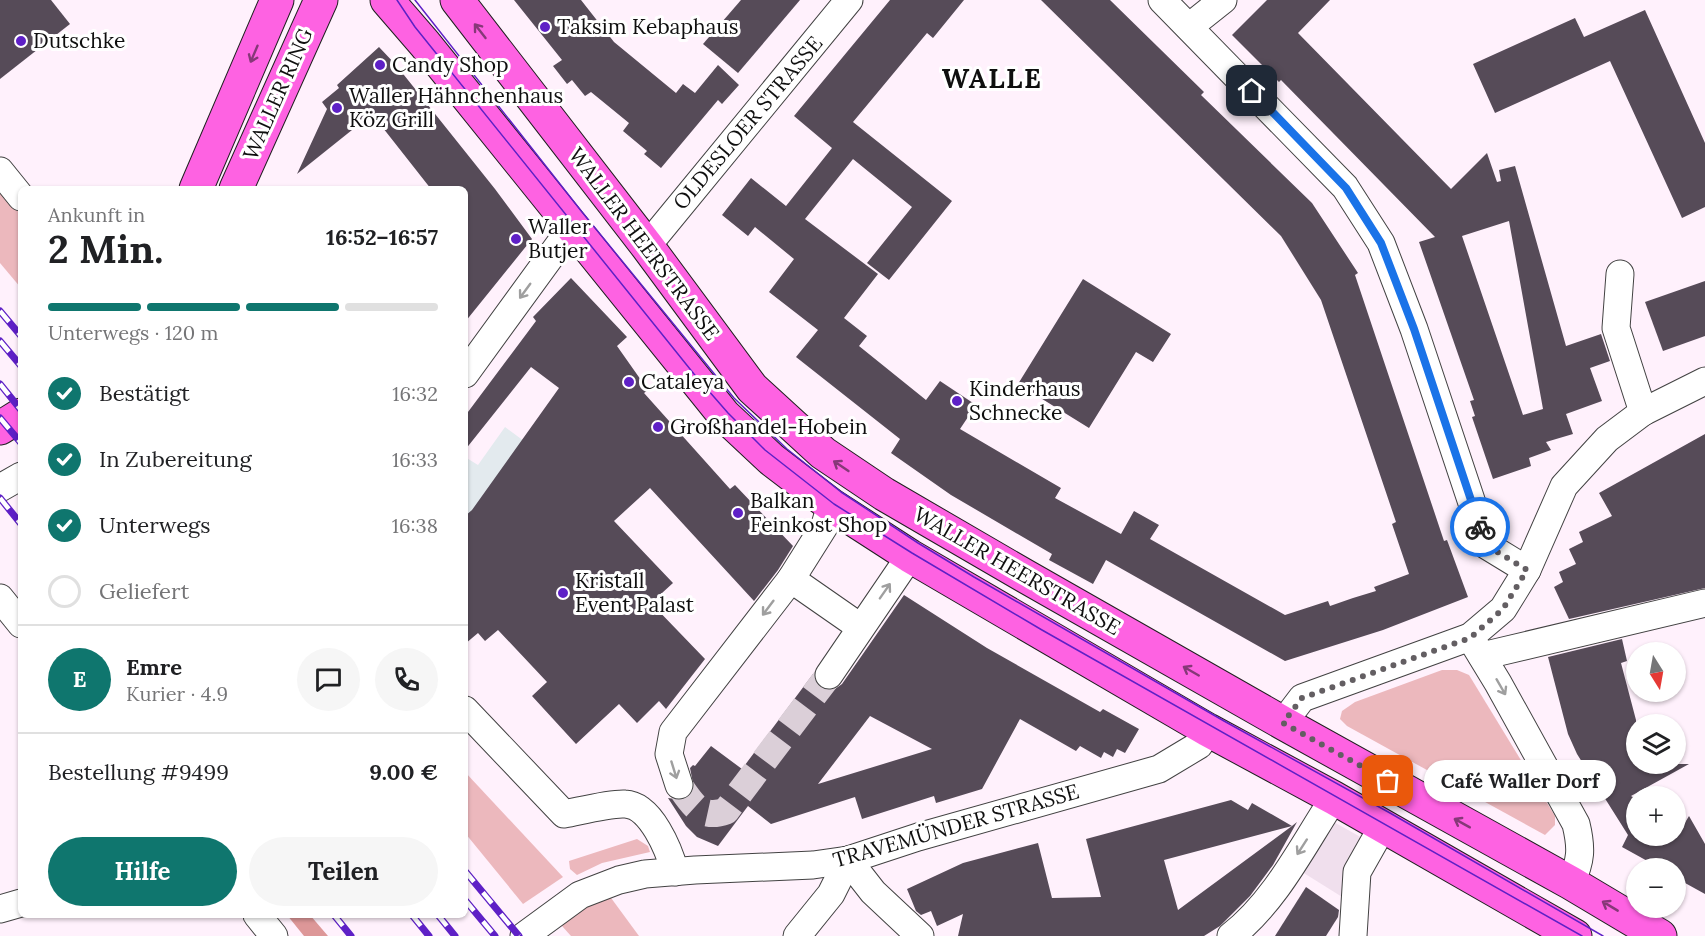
<!DOCTYPE html>
<html lang="de">
<head>
<meta charset="utf-8">
<style>
	:root { --surface:#fff; --page:#f6f6f6; --text:#202124; --muted:#757577; --line:#e0e0e0; --accent:#0f766e }
	body { margin:0; font-family:Lora,serif; background:var(--page); color:var(--text); height:100vh; display:flex; flex-direction:column; font-size:22px; white-space:nowrap }
	* { box-sizing:border-box; margin:0 }
	p { font-size:20px; color:var(--muted) }
	.icon { flex:none; width:33px; height:33px; fill:none; stroke:currentColor; stroke-width:2; stroke-linecap:round; stroke-linejoin:round }
	.map { position:relative; flex:1; overflow:hidden }
	.sheet { position:absolute; left:18px; top:186px; width:450px; height:732px; display:flex; flex-direction:column; background:var(--surface); border-radius:9px; box-shadow:0 2px 4px #0004 }
	.sheet>* { flex:none }
	.needle { width:39px; rotate:169deg }
	.controls { position:absolute; left:1626px; top:642px; display:grid; gap:12px }
	.controls a { display:grid; place-items:center; width:60px; height:60px; border-radius:50%; background:var(--surface); box-shadow:0 2px 4px #0004; font-size:30px }
	.pin { position:absolute; display:grid; place-items:center; width:51px; height:51px; color:#fff; margin:-26px; border-radius:12px; box-shadow:0 3px 9px #0006 }
	.courier { position:absolute; display:grid; place-items:center; width:60px; height:60px; margin:-30px; border:4px solid #1a73e8; border-radius:50%; background:#fff; color:#222; box-shadow:0 2px 8px #0007 }
	.bubble { position:absolute; height:42px; border-radius:21px; background:var(--surface); box-shadow:0 2px 4px #0004; font-size:20px; font-weight:800; line-height:42px; text-align:center }
	.head em { font-style:normal; font-weight:800 }
	.head div { display:flex; flex-direction:column-reverse }
	.head { display:flex; align-items:center; justify-content:space-between; height:102px; padding:0 30px }
	h1 { font-size:39px; font-weight:800; line-height:45px }
	.bar { display:grid; grid-template-columns:repeat(4,1fr); gap:9px 6px; align-content:center; height:72px; padding:0 30px }
	.bar i { height:8px; border-radius:4px; background:var(--line) }
	.bar .active { background:var(--accent) }
	.bar p { grid-column:span 4 }
	.line { display:flex; align-items:center; gap:15px; padding:0 30px; border-top:2px solid var(--line) }
	.line div { flex:1 }
	.round { display:grid; place-items:center; flex:none; width:63px; height:63px; border-radius:32px; background:var(--page) }
	ol { padding:0 30px; list-style:none }
	li { display:flex; align-items:center; gap:18px; height:66px }
	li p { margin-inline-start:auto }
	li .icon { padding:6px; border-radius:50%; background:var(--accent); color:#fff; stroke-width:4 }
	li:last-child { color:var(--muted) }
	li i { width:33px; height:33px; border:3px solid var(--line); border-radius:50% }
	.cta { display:flex; gap:12px; margin-top:auto; padding:12px 30px }
	.cta a { flex:1; height:69px; border-radius:36px; background:var(--accent); color:#fff; font-size:24px; font-weight:800; line-height:69px; text-align:center }
	.cta a+a { background:var(--page); color:var(--text) }
	.map>svg:first-child { display:block }
	.industrial { fill:#e3eaee }
	.green { fill:#ecb8bd }
	.forest { fill:#dd9798 }
	.plaza { fill:#f0dfed }
	.building { fill:#564b58; fill-rule:evenodd }
	.lines { fill:none; stroke-linecap:round; stroke-linejoin:round }
	.minor-tunnel { stroke:#dbcfd8; stroke-width:27; stroke-dasharray:27 14; stroke-linecap:butt }
	.minor-casing { stroke:#424242; stroke-width:29 }
	.major-casing { stroke:#202020; stroke-width:35 }
	.minor { stroke:#fff; stroke-width:27 }
	.major { stroke:#fe62e2; stroke-width:33 }
	.tram { stroke:#5e20c6; stroke-width:1.5 }
	.rail-casing { stroke:#5e20c6; stroke-width:7 }
	.rail { stroke:#fff; stroke-width:4.5; stroke-dasharray:14; stroke-linecap:butt }
	.oneway { stroke:#863878 }
	.oneway2 { stroke:#9f9f9f }
	.done { stroke:#635e62; stroke-width:6; stroke-dasharray:0 10.8 }
	.route { stroke:#1a73e8; stroke-width:8 }
	.poi-dot { fill:#5e20c6; stroke:#fff; stroke-width:2 }
	.labels { text-anchor:middle; stroke-width:6; stroke-linejoin:round; paint-order:stroke }
	.poi-label { font-size:21px; fill:#0f0f0f; stroke:#fff; text-anchor:start }
	.street-label { font-size:21px; fill:#0f0f0f; stroke:#fff }
	.district-label { font-size:27px; font-weight:bold; letter-spacing:1.5px; fill:#0f0f0f; stroke:#fff }
</style>
</head>
<body>
<div class="map">
<svg width="1705" height="936" viewBox="0 0 1705 936">
	<rect width="100%" height="100%" fill="#fff1fc"/>
	<path class="industrial" d="M505,427L543,455L465,549V457L478,465Z"/>
	<g class="green">
		<path d="M0,188L21,214V288L0,263Z"/>
		<path d="M1442,670H1457L1469,675L1555,816V825L1545,835L1347,726L1340,719L1342,711L1355,702Z"/>
		<path d="M465,772L563,877L523,904L465,833Z"/>
		<path d="M637,839L648,846L650,852L602,863L577,875L570,869L569,861Z"/>
		<path d="M603,887L639,936H571L553,916Z"/>
	</g>
	<path class="forest" d="M287,915H310L328,936H304Z"/>
	<path class="plaza" d="M1323,816L1373,844L1355,905L1291,865Z"/>
	<g class="building">
		<path d="M0,0H51L70,24L0,79Z"/>
		<path d="M514,0H581L614,42L676,93L683,84L695,93L718,65L739,85L722,104L718,100L661,168L644,154L647,151L623,131L629,123L591,92L585,96L572,80L567,84L553,66L562,60Z"/>
		<path d="M741,0H800L738,73L703,44Z"/>
		<path d="M890,0H964L933,38L927,33L853,122L952,201L889,280L867,263L912,207L853,159L805,219L878,274L844,318L867,336L859,346L926,400L940,381L976,405L960,429L1061,488L1055,498L1121,534L1134,511L1159,525L1150,539L1285,615L1328,601L1330,606L1353,598L1376,591L1374,587L1409,574L1392,524L1396,522L1321,300L1281,236L1041,0H1110L1204,92L1201,95L1312,203L1358,273L1355,275L1444,541L1447,540L1468,597L1383,630L1285,661L1106,560L1093,584L1049,560L1052,554L951,495L891,453L900,439L796,357L818,330L769,292L794,259L755,227L748,236L722,215L751,178L786,206L832,148L794,116Z"/>
		<path d="M1267,0H1330L1298,33L1451,189L1487,153L1497,182L1501,181L1499,170L1515,166L1566,346L1601,334L1610,361L1590,368L1602,401L1566,414L1573,434L1546,442L1551,450L1529,458L1531,466L1493,479L1472,417L1475,416L1470,401L1474,400L1419,242L1435,237L1281,80L1279,82L1232,35ZM1509,221L1543,409L1523,415L1462,236Z"/>
		<path d="M1645,10L1705,143V207L1682,218L1610,61L1495,113L1473,64L1575,18L1584,37Z"/>
		<path d="M379,47L396,65L495,189L532,239L465,322V189H431L372,114L297,174L327,109L322,102L339,88L337,85Z"/>
		<path d="M571,278L627,337L617,346L648,390L644,393L730,489L735,485L793,546L778,570L754,601L650,488L614,521L673,583L651,603L705,659L666,709L659,701L637,723L619,704L576,744L532,696L547,682L498,630L485,641L478,633L465,644V516L472,510L559,388L531,367L465,450V416L536,321L533,317Z"/>
		<path d="M1083,279L1171,334L1153,362L1136,352L1089,428L1018,384Z"/>
		<path d="M1705,281V336L1663,351L1645,302Z"/>
		<path d="M1705,434V588L1569,619L1554,587L1563,582L1559,572L1576,564L1569,549L1583,542L1579,532L1612,516L1599,493Z"/>
		<path d="M904,595L987,648L1100,712L1103,709L1139,729L1125,753L1117,749L1113,757L1104,752L1101,758L1080,746L1076,751L1020,719L982,789L936,803L934,796L862,819L855,797L771,824L748,806L718,846L697,837L686,826L668,798L683,800L691,795L694,788L690,768L693,765L695,766L711,746L742,769L813,674L815,682L821,688L828,691L835,689L842,684ZM870,716L932,749L818,784Z"/>
		<path d="M1622,639L1627,661L1621,663L1636,720V764H1689L1631,796L1636,799V836H1676V822L1683,826L1689,816L1705,844V894L1676,878V868H1660L1622,847L1628,835L1577,754L1568,734L1548,657Z"/>
		<path d="M1231,800L1248,810L1252,803L1292,826L1297,822L1273,865L1250,896L1220,926L1204,936H958L963,914L937,926L931,911L921,915L916,911L907,889L963,863L1038,843L1052,898L1101,897L1086,839ZM1292,826L1178,910L1164,860Z"/>
		<path d="M1306,887L1339,910L1338,917L1326,936H1275Z"/>
	</g>
	<g class="lines">
		<path class="minor-tunnel" d="M679,785C692,804 701,820 726,811L829,675"/>
		<g class="minor-casing">
			<g id="minor">
				<path d="M1162,0L1345,187L1381,243L1414,329L1486,545L1527,570"/>
				<path d="M1189,27L1223,0"/>
				<path d="M0,171L21,197"/>
				<path d="M647,246L849,0"/>
				<path d="M1620,274L1616,328L1643,412"/>
				<path d="M465,374L572,227"/>
				<path d="M0,488L21,476"/>
				<path d="M791,579L860,627"/>
				<path d="M0,598L21,624"/>
				<path d="M1470,637L1498,683L1576,824C1582,849 1581,860 1571,883"/>
				<path d="M1482,656L1705,603"/>
				<path d="M829,675L910,556"/>
				<path d="M465,710L564,814C580,811 610,803 625,804C651,805 669,850 675,872"/>
				<path d="M1283,723L1302,698L1470,637L1503,609L1527,570L1564,486L1607,439L1643,412L1705,381"/>
				<path d="M679,785L669,754L673,732L791,579L825,525L831,505"/>
				<path d="M848,860L873,892L920,936"/>
				<path d="M0,909L21,903"/>
				<path d="M257,915L274,936"/>
				<path d="M524,936L580,895L619,880L645,874L695,870L813,865L848,860L918,837L1159,769L1199,745L1208,730"/>
				<path d="M797,936L831,894L848,860"/>
				<path d="M1231,936C1276,901 1303,845 1334,798"/>
				<path d="M1353,936L1357,872L1383,826"/>
			</g>
		</g>
		<g class="major-casing">
			<g id="major">
				<path d="M387,0L425,44L724,415L771,459L831,505L910,556L1208,730L1334,798L1575,936"/>
				<path d="M457,0L647,246L752,388L823,453L884,494L1025,576L1283,723L1571,883L1660,936"/>
				<path d="M196,189L277,0"/>
				<path d="M236,189L321,0"/>
				<path d="M0,428L21,415"/>
			</g>
		</g>
		<use href="#minor" class="minor"/>
		<use href="#major" class="major"/>
		<g class="tram">
			<path d="M397,0L415,27L694,374L728,413L765,450L834,504L912,553L1042,630L1582,936"/>
			<path d="M415,0L582,212L734,398L787,449L841,492L918,543L974,577L1224,721L1390,813L1603,936"/>
		</g>
		<g class="rail-casing">
			<g id="rail">
				<path d="M0,311L21,336"/>
				<path d="M0,341L21,366"/>
				<path d="M0,384L21,410"/>
				<path d="M0,418L21,443"/>
				<path d="M0,498L21,524"/>
				<path d="M465,871L519,936"/>
				<path d="M465,900L495,936"/>
				<path d="M334,915L351,936"/>
				<path d="M412,915L429,936"/>
				<path d="M438,915L455,936"/>
			</g>
		</g>
		<use href="#rail" class="rail"/>
	</g>
	<defs><path id="oneway-shaft" d="M-6 0H5M1.5-3L5.5 0L1.5 3" fill="none" stroke-width="1.6" stroke-linecap="round" stroke-linejoin="round" transform="scale(1.5)"/></defs>
	<g class="oneway">
		<use href="#oneway-shaft" transform="translate(480 31) rotate(-128)"/>
		<use href="#oneway-shaft" transform="translate(254 54) rotate(113)"/>
		<use href="#oneway-shaft" transform="translate(841 466) rotate(-146)"/>
		<use href="#oneway-shaft" transform="translate(1191 671) rotate(-150)"/>
		<use href="#oneway-shaft" transform="translate(1462 823) rotate(-151)"/>
		<use href="#oneway-shaft" transform="translate(1610 906) rotate(-149)"/>
	</g>
	<g class="oneway2">
		<use href="#oneway-shaft" transform="translate(525 291) rotate(126)"/>
		<use href="#oneway-shaft" transform="translate(885 591) rotate(-55)"/>
		<use href="#oneway-shaft" transform="translate(768 608) rotate(127)"/>
		<use href="#oneway-shaft" transform="translate(1501 687) rotate(60)"/>
		<use href="#oneway-shaft" transform="translate(674 770) rotate(73)"/>
		<use href="#oneway-shaft" transform="translate(1302 847) rotate(123)"/>
	</g>
	<g class="lines">
		<path class="done" d="M1388,781L1283,723L1302,698L1470,638L1503,609L1527,570L1486,545L1480,527"/>
		<path class="route" d="M1252,91L1346,188L1381,243L1414,329L1480,527"/>
	</g>
	<g class="poi-dot">
		<circle cx="545" cy="27" r="6"/>
		<circle cx="21" cy="41" r="6"/>
		<circle cx="380" cy="65" r="6"/>
		<circle cx="337" cy="108" r="6"/>
		<circle cx="516" cy="239" r="6"/>
		<circle cx="629" cy="382" r="6"/>
		<circle cx="957" cy="401" r="6"/>
		<circle cx="658" cy="427" r="6"/>
		<circle cx="738" cy="513" r="6"/>
		<circle cx="563" cy="593" r="6"/>
	</g>
	<g class="labels">
		<g class="poi-label">
			<text x="557" y="34">Taksim Kebaphaus</text>
			<text x="33" y="48">Dutschke</text>
			<text x="392" y="72">Candy Shop</text>
			<text x="349" y="103">Waller Hähnchenhaus<tspan x="349" dy="24">Köz Grill</tspan></text>
			<text x="528" y="234">Waller<tspan x="528" dy="24">Butjer</tspan></text>
			<text x="641" y="389">Cataleya</text>
			<text x="969" y="396">Kinderhaus<tspan x="969" dy="24">Schnecke</tspan></text>
			<text x="670" y="434">Großhandel-Hobein</text>
			<text x="750" y="508">Balkan<tspan x="750" dy="24">Feinkost Shop</tspan></text>
			<text x="575" y="588">Kristall<tspan x="575" dy="24">Event Palast</tspan></text>
		</g>
		<g class="street-label">
			<text transform="translate(278 94) rotate(-66)" y="7">WALLER RING</text>
			<text transform="translate(748 123) rotate(-50)" y="7">OLDESLOER STRASSE</text>
			<text transform="translate(644 244) rotate(53)" y="7">WALLER HEERSTRASSE</text>
			<text transform="translate(1017 571) rotate(30)" y="7">WALLER HEERSTRASSE</text>
			<text transform="translate(956 826) rotate(-16)" y="7">TRAVEMÜNDER STRASSE</text>
		</g>
		<g class="district-label">
			<text x="992" y="88">WALLE</text>
		</g>
	</g>
</svg>
<div class="controls">
<a><svg class="needle" viewBox="-14 -14 28 28"><path d="M0-13l5 13h-10z" fill="#e53935"/><path d="M0 13l5-13h-10z" fill="#757577"/></svg></a>
<a><svg class="icon" aria-label="layers" viewBox="0 0 24 24"><path d="M12 4l9 5-9 5-9-5zM3 14l9 5 9-5"/></svg></a>
<a>+</a>
<a>−</a>
</div>
<div class="pin" style="left:1388px;top:781px;background:#ea580c"><svg class="icon" aria-label="bag" viewBox="0 0 24 24"><path d="M5 8h14l-1 12H6zM9 8a3 3 0 0 1 6 0"/></svg></div>
<div class="pin" style="left:1252px;top:91px;background:#1f2937"><svg class="icon" aria-label="home" viewBox="0 0 24 24"><path d="M3 11l9-7 9 7M6 9v11h12V9"/></svg></div>
<div class="courier" style="left:1480px;top:527px"><svg class="icon" aria-label="bike" viewBox="0 0 24 24"><circle cx="6" cy="16" r="4"/><circle cx="18" cy="16" r="4"/><path d="M6 16l4-8h5l3 8M10 8l3 8H6M13 5h3"/></svg></div>
<div class="bubble" style="left:1424px;top:760px;width:192px">Café Waller Dorf</div>
<section class="sheet">
<div class="head"><div><h1>2 Min.</h1><p>Ankunft in</p></div><em>16:52–16:57</em></div>
<div class="bar"><i class="active"></i><i class="active"></i><i class="active"></i><i></i><p>Unterwegs · 120 m</p></div>
<ol>
<li><svg class="icon" aria-label="check" viewBox="0 0 24 24"><path d="M5 12l5 5 9-10"/></svg>Bestätigt<p>16:32</p></li>
<li><svg class="icon" aria-label="check" viewBox="0 0 24 24"><path d="M5 12l5 5 9-10"/></svg>In Zubereitung<p>16:33</p></li>
<li><svg class="icon" aria-label="check" viewBox="0 0 24 24"><path d="M5 12l5 5 9-10"/></svg>Unterwegs<p>16:38</p></li>
<li><i></i>Geliefert</li>
</ol>
<div class="line" style="height:108px"><b class="round" style="background:var(--accent);color:#fff">E</b><div><b>Emre</b><p>Kurier · 4.9</p></div><a class="round"><svg class="icon" aria-label="chat" viewBox="0 0 24 24"><path d="M4 5h16v11H9l-5 4z"/></svg></a><a class="round"><svg class="icon" aria-label="phone" viewBox="0 0 24 24"><path d="M5 4h4l2 5-3 2q2 4 5 5l2-3 5 2v4C11 20 4 13 5 4z"/></svg></a></div>
<div class="line" style="height:78px"><div>Bestellung #9499</div><b>9.00 €</b></div>
<div class="cta"><a>Hilfe</a><a>Teilen</a></div>
</section>
</div>
</body>
</html>
